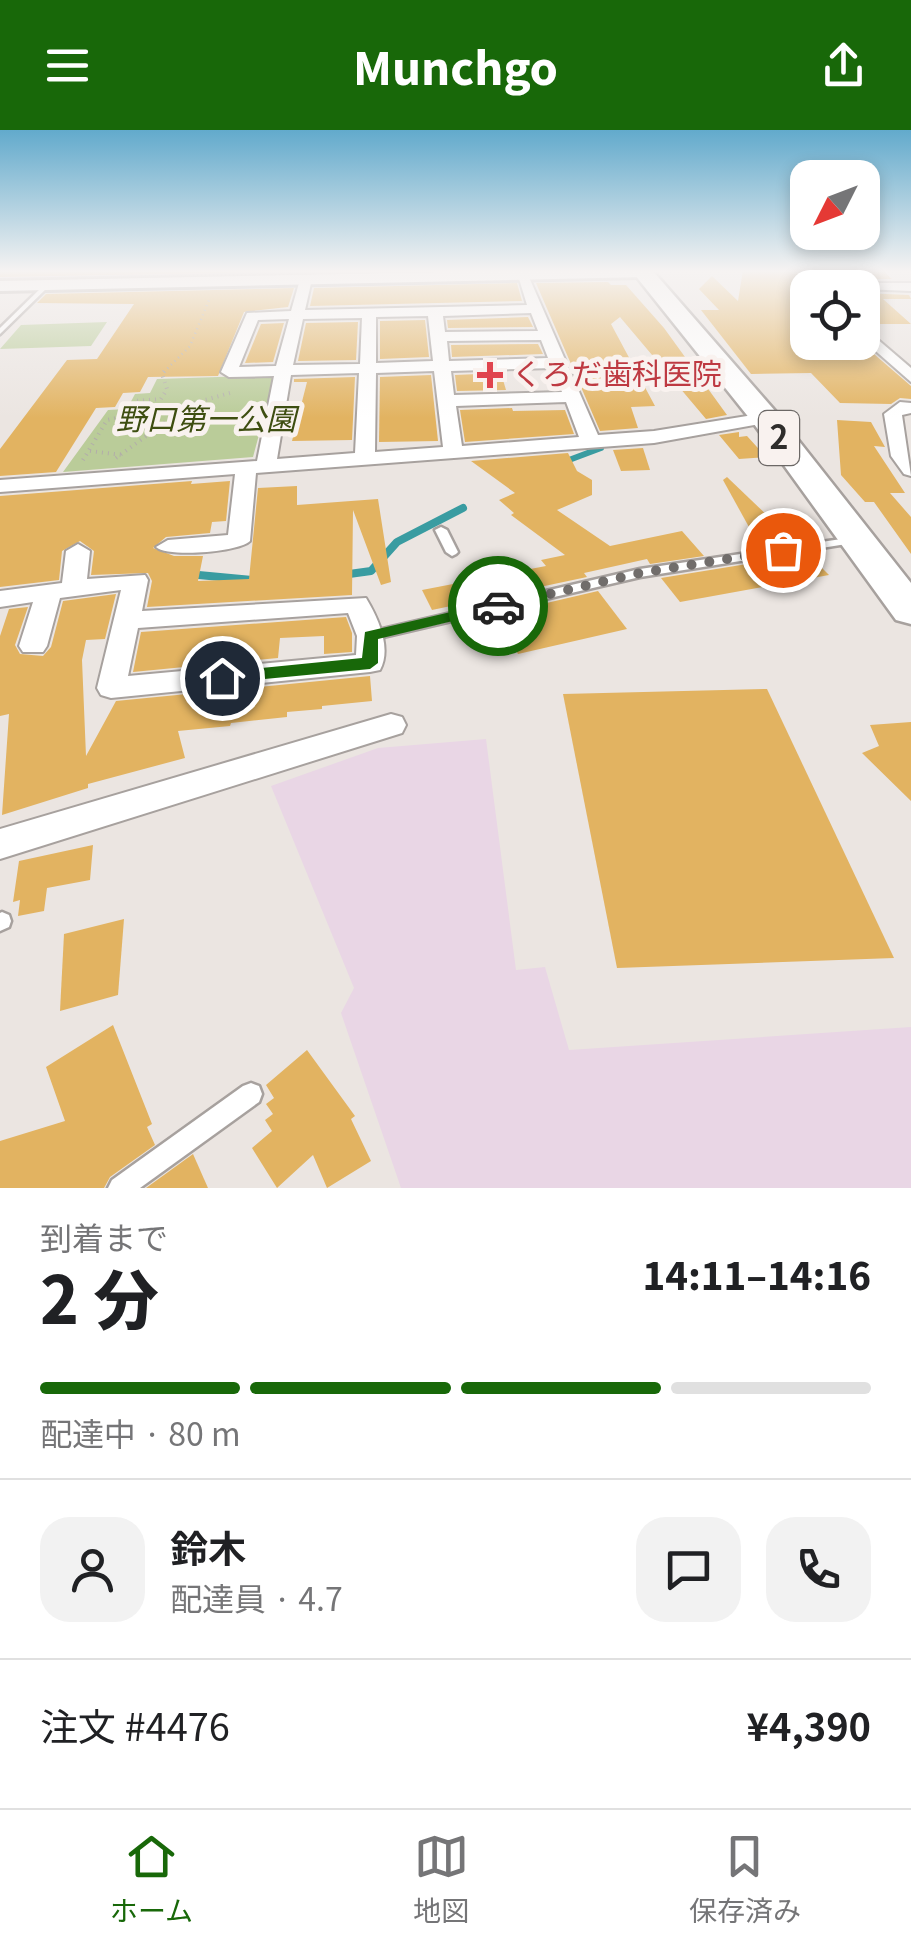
<!DOCTYPE html>
<html lang="ja">
<head>
<meta charset="utf-8">
<style>
	:root { --surface:#fff; --page:#f2f2f2; --text:#202124; --muted:#757577; --line:#e0e0e0; --accent:#186809 }
	body { margin:0; font-family:Georgia,"Noto Sans JP",serif; background:var(--page); color:var(--text); height:100vh; display:flex; flex-direction:column; font-size:38px; white-space:nowrap }
	* { box-sizing:border-box; margin:0 }
	p { font-size:32px; color:var(--muted) }
	.icon { flex:none; width:55px; height:55px; fill:none; stroke:currentColor; stroke-width:2; stroke-linecap:round; stroke-linejoin:round }
	.map { position:relative; height:1058px; overflow:hidden }
	.details { display:flex; flex-direction:column; background:var(--surface); flex:1 }
	.details>* { flex:none }
	.needle { width:65px; rotate:228deg }
	.fabs { position:absolute; left:790px; top:30px; display:grid; gap:20px }
	.fabs a { display:grid; place-items:center; width:90px; height:90px; border-radius:20px; background:var(--surface); box-shadow:0 5px 15px #0003; font-size:50px }
	.pin { position:absolute; display:grid; place-items:center; width:85px; height:85px; color:#fff; margin:-42px; border:5px solid #fff; border-radius:50%; box-shadow:0 2px 10px #0007 }
	.courier { position:absolute; display:grid; place-items:center; width:100px; height:100px; margin:-50px; border:8px solid #186809; border-radius:50%; background:#fff; color:#222; box-shadow:0 2px 12px #0007 }
	.headline em { font-style:normal; font-weight:800 }
	.headline div { display:flex; flex-direction:column-reverse }
	.headline { display:flex; align-items:center; justify-content:space-between; height:170px; padding:0 40px }
	h1 { font-size:65px; font-weight:800; line-height:75px }
	.bar { display:grid; grid-template-columns:repeat(4,1fr); gap:15px 10px; align-content:center; height:120px; padding:0 40px }
	.bar i { height:12px; border-radius:8px; background:var(--line) }
	.bar .active { background:var(--accent) }
	.bar p { grid-column:span 4 }
	.line { display:flex; align-items:center; gap:25px; padding:0 40px; border-top:2px solid var(--line) }
	.line div { flex:1 }
	.round { display:grid; place-items:center; flex:none; width:105px; height:105px; border-radius:30px; background:var(--page) }
	header { display:flex; justify-content:space-between; align-items:center; height:130px; padding:0 40px; background:var(--accent); color:#fff; font-size:45px; font-weight:800 }
	.menu { display:flex; justify-content:space-around; align-items:center; height:140px; border-top:2px solid var(--line); background:var(--surface); font-size:28px; color:var(--muted) }
	.menu a { display:grid; justify-items:center; gap:5px }
	.menu .active { color:var(--accent) }
	.map>svg:first-child { display:block }
	.commercial { fill:#e9d6e5 }
	.green { fill:#bacc99 }
	.lines { fill:none; stroke-linecap:round; stroke-linejoin:round }
	.stream-far1 { stroke:#399ca1; stroke-width:6 }
	.stream { stroke:#399ca1; stroke-width:8 }
	.building { fill:#e2b361 }
	.service-casing { stroke:#a7a19e; stroke-width:5 }
	.minor-casing { stroke:#a7a19e; stroke-width:4 }
	.tertiary-casing { stroke:#a7a19e; stroke-width:6 }
	.trunk-casing { stroke:#a7a19e; stroke-width:5 }
	.path-far1 { stroke:#b2adaa; stroke-width:2.5; stroke-dasharray:1 4; stroke-linecap:butt }
	.path { stroke:#b2adaa; stroke-width:4; stroke-dasharray:1 5; stroke-linecap:butt }
	.service { fill:#fff; fill-rule:evenodd }
	.minor { fill:#fff; fill-rule:evenodd }
	.tertiary { fill:#fff; fill-rule:evenodd }
	.trunk { fill:#fff; fill-rule:evenodd }
	.route { fill:#186809 }
	.done { stroke:#716d6b; stroke-width:10; stroke-dasharray:0 18 }
	.health-dot { fill:#e0444e; stroke:#f9f2ef; stroke-width:4 }
	.labels { text-anchor:middle; stroke-width:10; stroke-linejoin:round; paint-order:stroke }
	.far-health-label { font-size:30px; fill:#be3a42; stroke:#f9f2ef; text-anchor:start }
	.far-park-label { font-size:30px; font-style:italic; fill:#3e4e11; stroke:#f9f2ef }
	.shield { fill:#f9f2ef; stroke:#6c6866; stroke-width:2.5 }
	.shield-label { font-size:32px; font-weight:bold; fill:#2f2d2c }
</style>
</head>
<body>
<header><svg class="icon" aria-label="menu" viewBox="0 0 24 24"><path d="M4 6h16M4 12h16M4 18h16"/></svg>Munchgo<svg class="icon" aria-label="share" viewBox="0 0 24 24"><path d="M12 15V3M7 8l5-5 5 5M5 13v7h14v-7"/></svg></header>
<div class="map">
<svg width="911" height="1058" viewBox="0 0 911 1058">
	<rect width="100%" height="100%" fill="#ebe5e1"/>
	<g class="commercial">
		<path d="M0,140H559L0,151Z"/>
		<path d="M486,609L516,840L545,837L569,920L911,897V1058H401L341,883L354,858L271,656L378,618Z"/>
	</g>
	<g class="green">
		<path d="M107,192L91,216L0,219L21,195Z"/>
		<path d="M275,245L253,327L63,342L108,280L127,279L135,264L150,263L157,249Z"/>
	</g>
	<g class="lines">
		<path class="stream-far1" d="M561,333L601,318"/>
		<g class="stream">
			<path d="M188,444L252,450"/>
			<path d="M342,445L371,441L397,412L463,378"/>
		</g>
	</g>
	<g class="building">
		<path d="M0,140H374L0,147Z"/>
		<path d="M743,140H808V212H860L911,256V269L900,268L891,274L840,273L811,243L751,244L701,180H719L699,159L712,146L738,171Z"/>
		<path d="M812,140H882L892,149H821Z"/>
		<path d="M608,152L611,155H626L664,198L727,285L706,289L620,187L611,194L655,276L631,277L638,298L600,301L536,153Z"/>
		<path d="M517,153L522,171L310,176L314,158Z"/>
		<path d="M294,158L288,177L244,182L218,246L148,247L140,262L123,263L115,277L96,278L56,342L0,346V319L67,230L97,229L134,174L37,173L46,164Z"/>
		<path d="M862,163L909,165L911,169H883L911,194H865Z"/>
		<path d="M528,187L533,197L448,198L447,190Z"/>
		<path d="M425,190L429,227L380,229V191Z"/>
		<path d="M358,192L356,230L298,231L306,193Z"/>
		<path d="M284,193L273,232L245,233L261,194Z"/>
		<path d="M538,214L543,224L452,227L451,215Z"/>
		<path d="M501,243L506,260L457,261L455,245Z"/>
		<path d="M431,245L438,311L379,312L380,247Z"/>
		<path d="M355,247L352,310L292,311L307,252H294V249Z"/>
		<path d="M512,278L513,281L565,280L574,304L465,312L460,280Z"/>
		<path d="M837,290L871,292L885,317L874,316L905,363H890L911,387V424L874,372H865L841,345Z"/>
		<path d="M739,302V307L747,306L766,327L739,329L719,305Z"/>
		<path d="M643,318L650,340L621,341L613,320Z"/>
		<path d="M568,323L577,341L592,350V365L557,380L610,416L682,401L704,426L650,434L647,429L584,443L587,447L432,480L422,460L546,436L541,430L565,425L511,385L514,383L499,370L515,363L471,331Z"/>
		<path d="M727,347L795,412L760,417L723,350Z"/>
		<path d="M192,351L191,354L230,351L226,391L212,392L210,403L166,407L153,418L174,426H203L198,451L249,449L258,358L297,356V375L378,369L391,452L381,455L353,380L352,465L147,477L152,451L148,443L91,445L94,421L80,411L62,421L59,450L0,457V366Z"/>
		<path d="M808,424L829,445L680,472L661,448Z"/>
		<path d="M598,461L627,499L518,524L495,485Z"/>
		<path d="M116,464L105,509L86,510L82,530L86,626L116,571L370,546L372,571L322,576V579L287,582V587L231,593L230,596L178,601L185,628L88,654V658L2,685L9,584L0,586V506L9,479L28,477L15,515L20,524L43,526L51,517L63,471Z"/>
		<path d="M346,487L352,503V522L324,524V506L280,508L278,528L133,542L141,502Z"/>
		<path d="M767,559L894,828L617,838L563,564Z"/>
		<path d="M911,592V671L862,623L879,616L870,595Z"/>
		<path d="M93,715L90,750L47,758L44,781L18,786L20,770L13,772L19,731Z"/>
		<path d="M124,789L118,865L60,881L64,804Z"/>
		<path d="M113,895L152,994L147,997L155,1015L110,1047L104,1058H0V1011L65,991L46,937Z"/>
		<path d="M307,920L355,986L351,989L371,1031L327,1058L313,1025L277,1058L252,1018L272,1001L265,990L273,984L266,974L274,968L266,955Z"/>
		<path d="M193,1024L208,1058H146Z"/>
	</g>
	<g class="lines">
		<g class="service-casing">
			<g id="service">
				<path d="M45,154L50,155L0,204V198Z"/>
				<path d="M441,397L447,400L458,422L456,424L452,426L446,422L435,400Z"/>
				<path d="M855,407L859,408V412L640,447L370,510L363,506L370,502L640,439Z"/>
				<path d="M2,782L9,785L11,791L9,797L0,801V783Z"/>
				<path d="M251,953L259,956L262,964L259,972L140,1058H108L112,1050L243,956Z"/>
			</g>
		</g>
		<g class="minor-casing">
			<g id="minor">
				<path d="M517,142L528,145L598,305L654,301L765,283L774,288L765,293L654,313L256,343L250,411C239,422 168,428 156,417L168,410L228,405L235,344L0,362V350L257,331L274,246L229,247L221,242L247,183L291,181L301,146L312,149L305,180L527,175ZM531,183L538,201L445,202L443,186ZM428,186L433,231L376,233V187ZM362,188L360,234L293,235L303,189ZM289,189L276,236L239,237L258,190ZM541,210L548,228L449,231L447,211ZM552,238L562,262L454,265L451,241ZM434,241L443,317L375,322L376,243ZM359,243L355,323L277,329L291,245ZM566,272L579,307L462,316L456,276Z"/>
				<path d="M819,153H911V161L812,157Z"/>
				<path d="M862,196L911,238V252L862,209Z"/>
				<path d="M900,272L911,273V283L902,285L911,346L904,344L891,326L884,284Z"/>
				<path d="M78,414L90,421L87,449L145,445L148,450L142,481L366,468C378,488 392,518 380,540L370,542L111,568L101,565L97,558L121,460L60,468L47,516L43,522H23L19,516L33,472L0,477V461L62,453L66,421ZM348,483L357,506L356,525L128,546L138,498Z"/>
				<path d="M391,584L402,587L406,595L402,603L0,729V699Z"/>
			</g>
		</g>
		<g class="tertiary-casing">
			<path id="tertiary" d="M542,140L650,142L642,147L0,161V151Z"/>
		</g>
		<g class="trunk-casing">
			<path id="trunk" d="M631,140H652L776,282L911,453V494L896,490L754,294Z"/>
		</g>
		<path class="path-far1" d="M164,242L190,216L209,170"/>
		<g class="path">
			<path d="M90,321L122,325"/>
			<path d="M116,328L190,274L230,263"/>
			<path d="M83,330L107,290L120,287L135,271L161,269L167,259L162,244L166,239"/>
		</g>
		<use href="#service" class="service"/>
		<use href="#minor" class="minor"/>
		<use href="#tertiary" class="tertiary"/>
		<use href="#trunk" class="trunk"/>
	</g>
	<linearGradient id="sky" x2="0" y2="1"><stop stop-color="#62aacc"/><stop offset="0.49" stop-color="#f6f3f2"/><stop offset="1" stop-color="#f6f3f2" stop-opacity="0"/></linearGradient>
	<rect width="911" height="288" fill="url(#sky)"/>
	<path class="route" d="M498,471L503,473V479L378,509V533L370,539L222,553L214,548L222,542L362,528L365,502Z"/>
	<g class="lines">
		<path class="done" d="M498,476L640,443L783,420"/>
	</g>
	<path class="health-dot" d="M485 230h10v10h10v10h-10v10h-10v-10h-10v-10h10z"/>
	<g class="labels">
		<g class="far-health-label">
			<text x="512" y="255">くろだ歯科医院</text>
		</g>
		<g class="far-park-label">
			<text x="206" y="300">野口第一公園</text>
		</g>
		<rect class="shield" x="759" y="281" width="40" height="54" rx="8"/>
		<g class="shield-label">
			<text x="779" y="319">2</text>
		</g>
	</g>
</svg>
<div class="fabs">
<a><svg class="needle" viewBox="-14 -14 28 28"><path d="M0-13l5 13h-10z" fill="#e53935"/><path d="M0 13l5-13h-10z" fill="#757577"/></svg></a>
<a><svg class="icon" aria-label="locate" viewBox="0 0 24 24"><circle cx="12" cy="12" r="6"/><path d="M12 2v4M12 18v4M2 12h4M18 12h4"/></svg></a>
</div>
<div class="pin" style="left:783px;top:420px;background:#ea580c"><svg class="icon" aria-label="bag" viewBox="0 0 24 24"><path d="M5 8h14l-1 12H6zM9 8a3 3 0 0 1 6 0"/></svg></div>
<div class="pin" style="left:222px;top:548px;background:#1f2937"><svg class="icon" aria-label="home" viewBox="0 0 24 24"><path d="M3 11l9-7 9 7M6 9v11h12V9"/></svg></div>
<div class="courier" style="left:498px;top:476px"><svg class="icon" aria-label="car" viewBox="0 0 24 24"><path d="M5 17H2v-5l4-1 3-4h7l3 4 3 1v5h-3M9 17h6M6 11h13"/><circle cx="7" cy="17" r="2"/><circle cx="17" cy="17" r="2"/></svg></div>
</div>
<section class="details">
<div class="headline"><div><h1>2 分</h1><p>到着まで</p></div><em>14:11–14:16</em></div>
<div class="bar"><i class="active"></i><i class="active"></i><i class="active"></i><i></i><p>配達中 · 80 m</p></div>
<div class="line" style="height:180px"><a class="round"><svg class="icon" aria-label="person" viewBox="0 0 24 24"><circle cx="12" cy="8" r="4"/><path d="M4 21q1-7 8-7t8 7"/></svg></a><div><b>鈴木</b><p>配達員 · 4.7</p></div><a class="round"><svg class="icon" aria-label="chat" viewBox="0 0 24 24"><path d="M4 5h16v11H9l-5 4z"/></svg></a><a class="round"><svg class="icon" aria-label="phone" viewBox="0 0 24 24"><path d="M5 4h4l2 5-3 2q2 4 5 5l2-3 5 2v4C11 20 4 13 5 4z"/></svg></a></div>
<div class="line" style="height:130px"><div>注文 #4476</div><b>¥4,390</b></div>
</section>
<nav class="menu">
<a class="active"><svg class="icon" aria-label="home" viewBox="0 0 24 24"><path d="M3 11l9-7 9 7M6 9v11h12V9"/></svg>ホーム</a>
<a><svg class="icon" aria-label="map" viewBox="0 0 24 24"><path d="M3 6l6-2 6 2 6-2v14l-6 2-6-2-6 2zM9 4v14M15 6v14"/></svg>地図</a>
<a><svg class="icon" aria-label="saved" viewBox="0 0 24 24"><path d="M7 4h10v16l-5-4-5 4z"/></svg>保存済み</a>
</nav>
</body>
</html>
